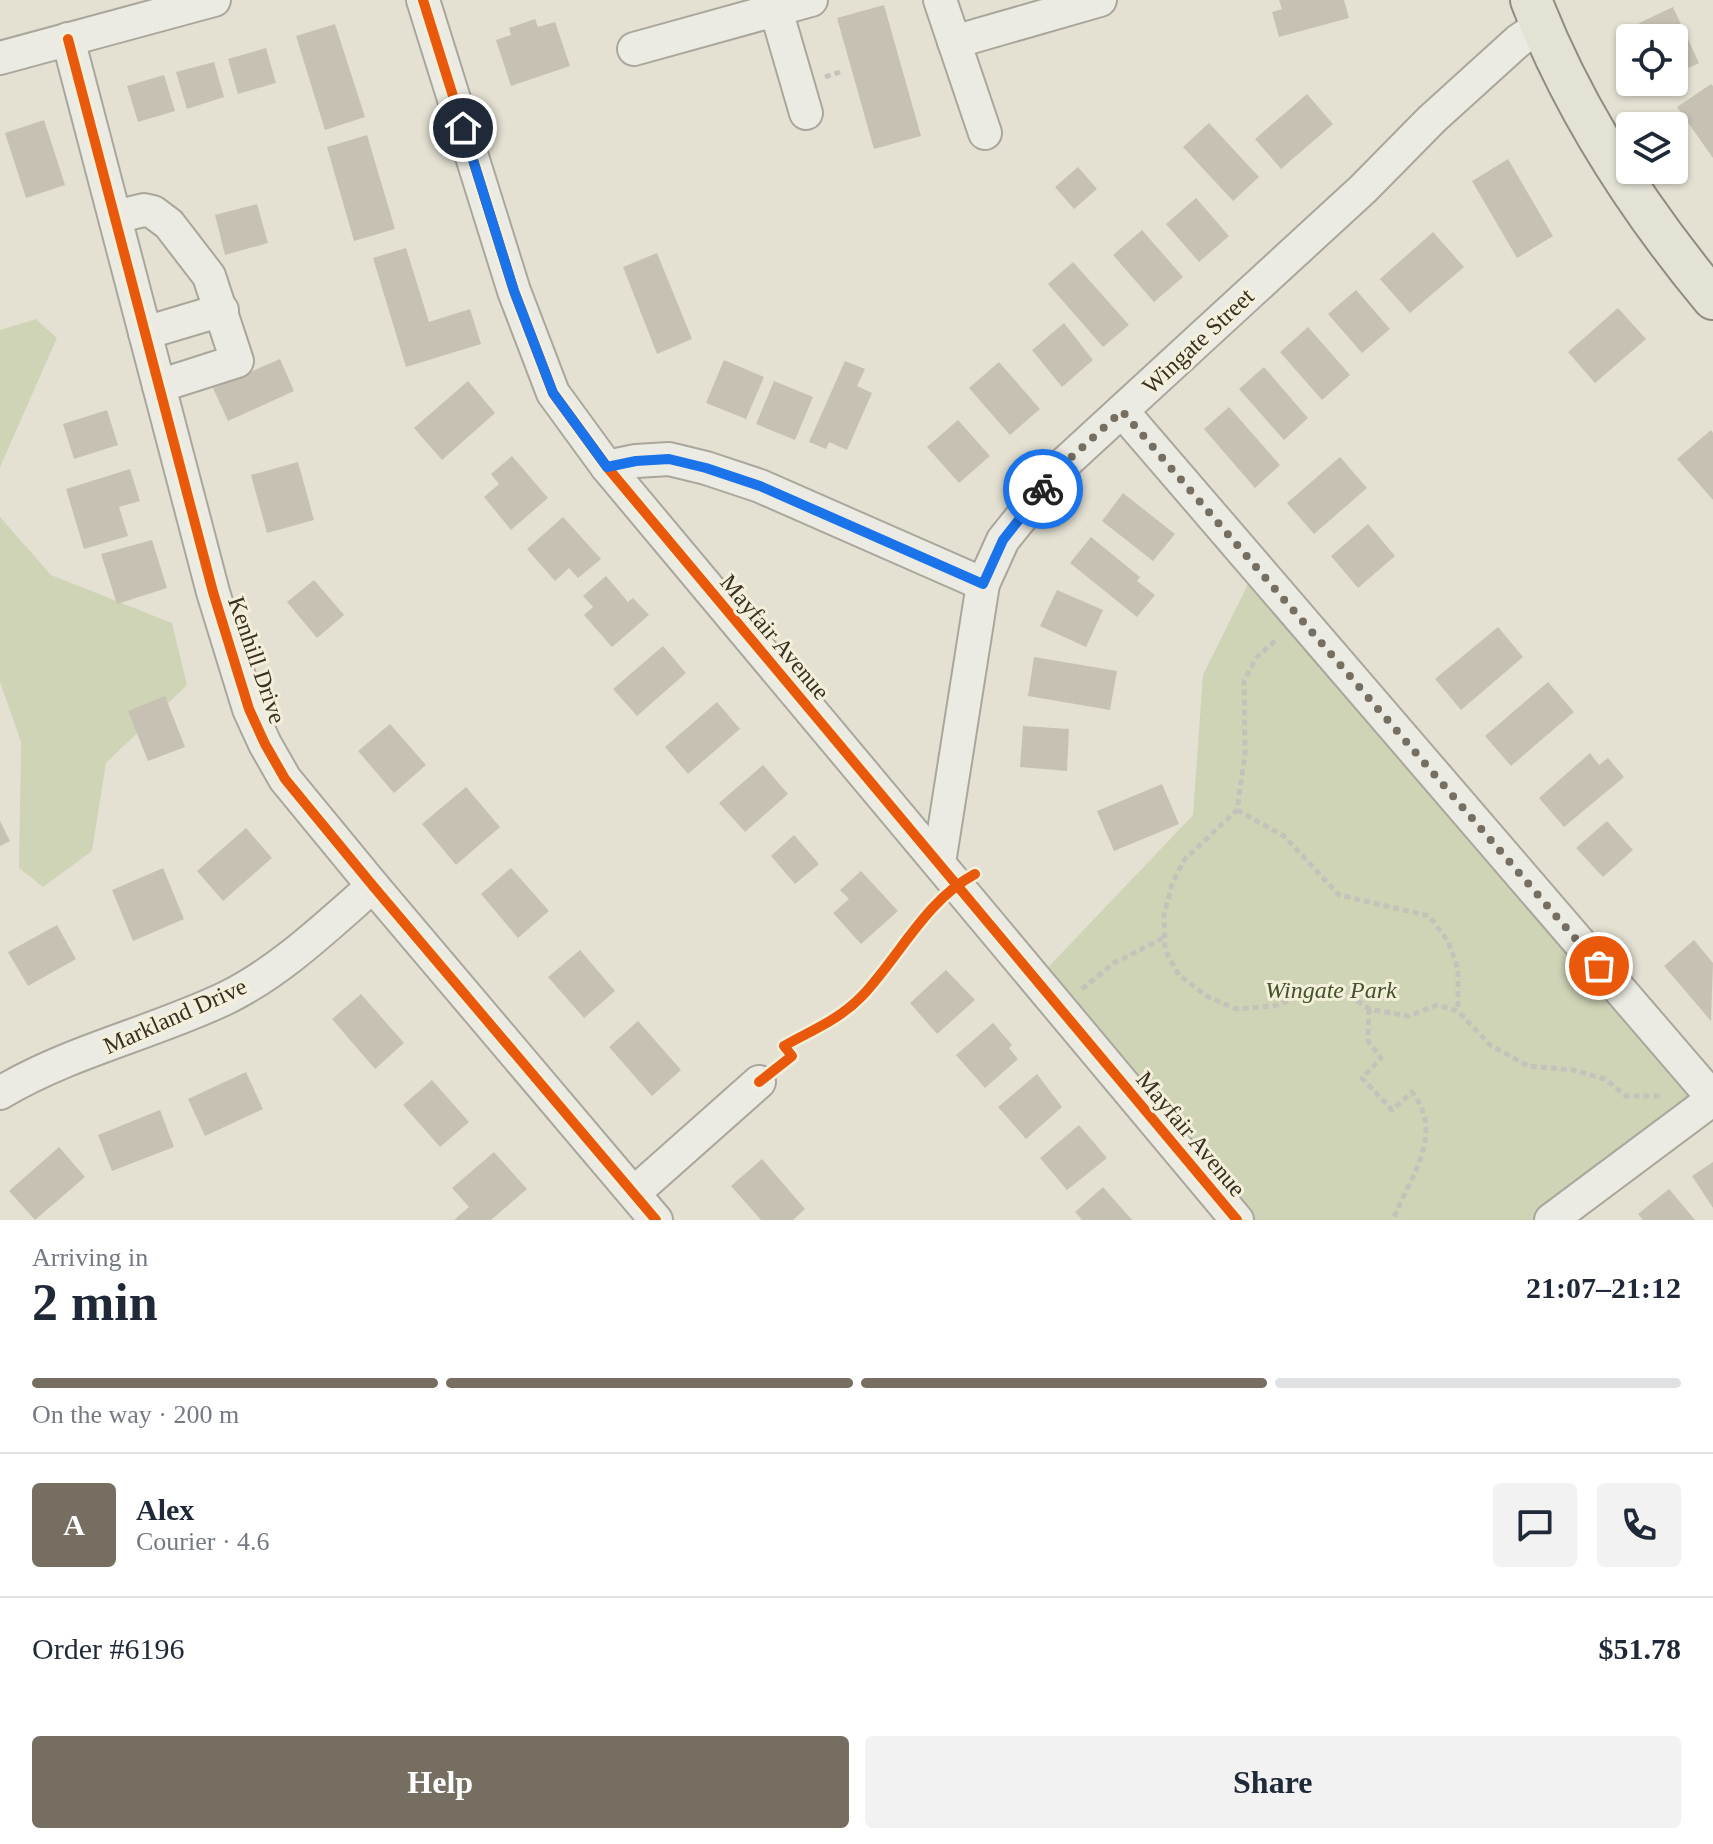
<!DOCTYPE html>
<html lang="en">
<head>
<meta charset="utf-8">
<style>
	:root { --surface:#fff; --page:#f2f2f3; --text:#1f2937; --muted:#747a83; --line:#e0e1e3; --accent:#756e61 }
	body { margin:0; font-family:Georgia,serif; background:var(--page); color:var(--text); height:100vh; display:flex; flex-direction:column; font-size:30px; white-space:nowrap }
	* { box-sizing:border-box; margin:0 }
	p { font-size:26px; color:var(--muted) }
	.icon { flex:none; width:44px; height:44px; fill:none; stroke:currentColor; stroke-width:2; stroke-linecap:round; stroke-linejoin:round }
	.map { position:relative; height:1220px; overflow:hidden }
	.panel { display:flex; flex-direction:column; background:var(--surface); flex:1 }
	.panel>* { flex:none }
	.buttons { position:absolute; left:1616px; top:24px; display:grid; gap:16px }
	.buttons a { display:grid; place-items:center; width:72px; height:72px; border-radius:8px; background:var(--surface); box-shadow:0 2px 6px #0004; font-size:40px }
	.pin { position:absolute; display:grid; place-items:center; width:68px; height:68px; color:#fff; margin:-34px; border:4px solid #fff; border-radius:50%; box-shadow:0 2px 8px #0007 }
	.courier { position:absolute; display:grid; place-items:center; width:80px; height:80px; margin:-40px; border:6px solid #1a73e8; border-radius:50%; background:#fff; color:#222; box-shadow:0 2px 10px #0007 }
	.head em { font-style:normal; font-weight:800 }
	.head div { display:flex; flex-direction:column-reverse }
	.head { display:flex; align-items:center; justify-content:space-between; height:136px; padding:0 32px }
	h1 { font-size:52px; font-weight:800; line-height:60px }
	.bar { display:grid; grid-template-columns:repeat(4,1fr); gap:12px 8px; align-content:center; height:96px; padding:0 32px }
	.bar i { height:10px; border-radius:6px; background:var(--line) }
	.bar .active { background:var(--accent) }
	.bar p { grid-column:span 4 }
	.line { display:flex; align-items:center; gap:20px; padding:0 32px; border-top:2px solid var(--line) }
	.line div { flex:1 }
	.round { display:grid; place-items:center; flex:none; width:84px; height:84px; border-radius:8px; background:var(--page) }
	.cta { display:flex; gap:16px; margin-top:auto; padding:16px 32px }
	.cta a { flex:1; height:92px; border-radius:8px; background:var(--accent); color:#fff; font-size:32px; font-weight:800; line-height:92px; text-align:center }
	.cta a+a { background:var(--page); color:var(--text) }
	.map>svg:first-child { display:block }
	.green { fill:#d0d4b7 }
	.building { fill:#c7c1b4 }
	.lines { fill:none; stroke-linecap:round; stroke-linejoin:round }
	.minor-casing { stroke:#aaa69b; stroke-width:36 }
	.major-casing { stroke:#8f8c82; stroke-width:44 }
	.path { stroke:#c5c2ba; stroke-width:5; stroke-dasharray:6 4; stroke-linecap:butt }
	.minor { stroke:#ecebe3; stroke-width:32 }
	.major { stroke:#e4e1d5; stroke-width:40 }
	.cycleway-casing { stroke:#f3efda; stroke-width:15 }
	.cycleway { stroke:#e8590c; stroke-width:10 }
	.done { stroke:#756e61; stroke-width:8; stroke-dasharray:0 14.4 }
	.route { stroke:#1a73e8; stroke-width:10 }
	.labels { text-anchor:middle; stroke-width:6; stroke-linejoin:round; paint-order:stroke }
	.street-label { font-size:24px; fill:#393023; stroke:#f3efda }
	.park-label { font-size:24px; font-style:italic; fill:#45532b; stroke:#f3efda }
</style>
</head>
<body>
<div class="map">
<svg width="1713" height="1220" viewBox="0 0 1713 1220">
	<rect width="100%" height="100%" fill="#e4e1d3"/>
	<g class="green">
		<path d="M36,319L57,338L0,467V330Z"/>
		<path d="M0,517L51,575L172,623L187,685L106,763L92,851L43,887L19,868L21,742L0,682Z"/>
		<path d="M1256,568L1713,1098L1551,1220H1237L1036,980L1193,815L1203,675Z"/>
	</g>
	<g class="building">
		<path d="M1279,0H1344L1349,18L1279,37L1272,12L1282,9Z"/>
		<path d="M884,5L921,136L874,149L837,18Z"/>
		<path d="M1673,7L1699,63L1674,75V38H1646L1639,23Z"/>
		<path d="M535,19L538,27L555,22L570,66L511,86L496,40L511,35L509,28Z"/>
		<path d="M335,24L365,117L325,130L296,36Z"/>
		<path d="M266,48L276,83L238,94L228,59Z"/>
		<path d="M214,62L224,97L187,109L176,72Z"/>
		<path d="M164,75L175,111L138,122L127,86Z"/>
		<path d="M1711,84L1713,86V158L1677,107Z"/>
		<path d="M1307,94L1333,124L1281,169L1255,139Z"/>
		<path d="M44,120L65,185L26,198L5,133Z"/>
		<path d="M1209,123L1259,177L1233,201L1183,147Z"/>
		<path d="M367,135L395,229L354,241L327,147Z"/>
		<path d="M1508,159L1553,236L1517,258L1472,181Z"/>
		<path d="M1078,167L1097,189L1074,209L1055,187Z"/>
		<path d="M1196,198L1229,236L1199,262L1166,224Z"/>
		<path d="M257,204L268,243L225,255L215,215Z"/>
		<path d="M1142,230L1183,277L1154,302L1113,255Z"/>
		<path d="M1433,232L1464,267L1410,313L1380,279Z"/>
		<path d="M406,248L429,322L470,309L481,344L406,367L373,258Z"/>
		<path d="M657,253L692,339L657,354L623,267Z"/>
		<path d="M1073,262L1129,325L1103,347L1048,284Z"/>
		<path d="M1356,290L1390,329L1362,353L1328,314Z"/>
		<path d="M1618,308L1646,339L1595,383L1568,352Z"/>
		<path d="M1064,323L1093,360L1062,387L1032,350Z"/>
		<path d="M1308,327L1350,375L1322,400L1280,352Z"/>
		<path d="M280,359L294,391L228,421L213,388Z"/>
		<path d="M724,360L764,377L746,419L706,403Z"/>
		<path d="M845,361L865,369L857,386L872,393L847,450L829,442L826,449L809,442Z"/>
		<path d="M999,362L1040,409L1010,435L969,388Z"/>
		<path d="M1264,367L1308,418L1284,440L1239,389Z"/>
		<path d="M468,381L495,413L442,460L414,428Z"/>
		<path d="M774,381L813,397L795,440L756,424Z"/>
		<path d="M1229,407L1280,465L1255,488L1204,429Z"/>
		<path d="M107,410L118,445L74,459L63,424Z"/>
		<path d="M958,420L990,456L959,483L927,447Z"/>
		<path d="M1711,430L1713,433V500L1677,459Z"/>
		<path d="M512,456L548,498L511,530L484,497L499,484L491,474Z"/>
		<path d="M1340,457L1367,488L1314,534L1287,503Z"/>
		<path d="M298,462L314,520L267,533L251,475Z"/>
		<path d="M130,469L140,501L119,507L128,536L84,549L66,489Z"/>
		<path d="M1123,493L1175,534L1153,561L1102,521Z"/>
		<path d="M563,517L601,559L578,578L569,568L555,581L527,549Z"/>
		<path d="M1368,524L1395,556L1358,588L1331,556Z"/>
		<path d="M1091,537L1140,577L1137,581L1155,595L1137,617L1070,563Z"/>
		<path d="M152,540L167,588L117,604L101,554Z"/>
		<path d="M606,576L628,602L633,598L649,615L612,647L584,615L593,607L583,596Z"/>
		<path d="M314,580L344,615L317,638L287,602Z"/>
		<path d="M1057,590L1103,610L1086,647L1040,626Z"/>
		<path d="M1498,627L1523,657L1461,710L1435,679Z"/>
		<path d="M663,646L686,673L637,716L613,689Z"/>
		<path d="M1034,657L1117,671L1110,710L1028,696Z"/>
		<path d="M1548,682L1574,712L1511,766L1485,736Z"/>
		<path d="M165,696L185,747L148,761L128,711Z"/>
		<path d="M717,702L740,729L688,774L665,747Z"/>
		<path d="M390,724L426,765L394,793L358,751Z"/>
		<path d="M1023,726L1069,729L1067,771L1020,767Z"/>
		<path d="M1590,753L1599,765L1608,758L1624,777L1564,827L1539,798Z"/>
		<path d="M763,765L788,794L745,832L719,803Z"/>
		<path d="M1162,784L1179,824L1114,851L1097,811Z"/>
		<path d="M466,787L500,827L456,865L422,824Z"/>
		<path d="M0,821L10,841L0,846Z"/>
		<path d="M1607,821L1633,850L1603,877L1576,848Z"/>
		<path d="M246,828L272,858L223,901L197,871Z"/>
		<path d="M794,835L819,864L795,884L771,856Z"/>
		<path d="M163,868L184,919L133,941L112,890Z"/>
		<path d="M511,868L549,911L518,938L481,894Z"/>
		<path d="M861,871L898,911L861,944L833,913L849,899L840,890Z"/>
		<path d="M57,925L76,959L28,986L8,952Z"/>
		<path d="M1694,940L1713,963L1711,1021L1664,966Z"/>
		<path d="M580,950L615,991L584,1018L548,977Z"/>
		<path d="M946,970L975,1000L937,1034L910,1003Z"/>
		<path d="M361,994L404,1043L375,1069L332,1019Z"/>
		<path d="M638,1021L681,1070L652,1096L609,1047Z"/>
		<path d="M993,1023L1012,1045L1009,1048L1018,1059L985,1088L956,1055Z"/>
		<path d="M246,1072L263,1109L205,1136L188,1099Z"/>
		<path d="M1037,1074L1062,1107L1026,1139L998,1107Z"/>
		<path d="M432,1080L469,1122L440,1147L403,1105Z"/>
		<path d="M160,1110L174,1147L112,1171L98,1135Z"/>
		<path d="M1079,1125L1107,1158L1067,1190L1040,1158Z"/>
		<path d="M59,1147L85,1177L35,1220L9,1191Z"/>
		<path d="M494,1152L527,1189L491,1220H454L469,1207L452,1188Z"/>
		<path d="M762,1159L805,1209L793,1220H761L731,1186Z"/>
		<path d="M1713,1162V1208L1692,1176Z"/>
		<path d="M1103,1187L1132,1220H1082L1075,1212Z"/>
		<path d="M1669,1189L1695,1220H1643L1638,1214Z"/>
	</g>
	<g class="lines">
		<g class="minor-casing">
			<g id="minor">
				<path d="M423,0L514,291L553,393L607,467L1237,1220"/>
				<path d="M940,0L985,133"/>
				<path d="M776,10L806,113"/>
				<path d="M68,39L213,592L249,709L265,744L285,779L373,886L656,1220"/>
				<path d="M954,42L1100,0"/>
				<path d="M634,49L811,0"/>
				<path d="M0,58L214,0"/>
				<path d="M115,217L144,210L153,212L169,224L209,276L237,361L159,386"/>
				<path d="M145,333L222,310"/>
				<path d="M1122,411L1713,1098"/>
				<path d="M607,467L636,461L669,459L706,468L760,486L983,584"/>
				<path d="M939,863L983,584L1003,540L1065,463L1363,189L1432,119L1518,41L1541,25"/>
				<path d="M0,1093C70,1051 153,1033 226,998C281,971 327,926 373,886"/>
				<path d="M634,1193L759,1082"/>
				<path d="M1551,1220L1713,1099"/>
			</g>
		</g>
		<g class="major-casing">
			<path id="major" d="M1531,0C1573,109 1639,210 1713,299"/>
		</g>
		<g class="path">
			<path d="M825,77L840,72"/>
			<path d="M1275,641L1256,658L1244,681L1245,754L1237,810L1184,860L1172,884L1164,915L1165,950L1179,975L1208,997L1237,1009L1274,1006L1316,991H1343L1369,1009L1409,1016L1437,1005L1458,1011L1490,1045L1528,1066L1573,1070L1605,1079L1626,1096H1662"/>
			<path d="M1237,810L1284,836L1339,895L1429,916L1448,941L1458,969V1011"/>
			<path d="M1082,989L1114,963L1165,937"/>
			<path d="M1369,1009L1368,1041L1381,1058L1362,1078L1392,1110L1412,1092C1446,1135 1409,1178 1393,1220"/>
		</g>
		<use href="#minor" class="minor"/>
		<use href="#major" class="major"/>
		<g class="cycleway-casing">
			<g id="cycleway">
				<path d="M423,0L514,291L553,393L607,467L1237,1220"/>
				<path d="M68,39L213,592L249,709L265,744L285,779L373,886L656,1220"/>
				<path d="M759,1082L792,1056L784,1046C812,1030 839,1020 862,996C899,957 926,900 975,874"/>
			</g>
		</g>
		<use href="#cycleway" class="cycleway"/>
	</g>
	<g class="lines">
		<path class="done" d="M1043,489L1065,463L1122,411L1599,966"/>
		<path class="route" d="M463,128L514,291L553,393L607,467L636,461L669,459L706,468L760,486L983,584L1003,540L1043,489"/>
	</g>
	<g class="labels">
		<g class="street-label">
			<text transform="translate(1198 341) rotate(-43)" y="8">Wingate Street</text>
			<text transform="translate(775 637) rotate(50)" y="8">Mayfair Avenue</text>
			<text transform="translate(257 660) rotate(71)" y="8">Kenhill Drive</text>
			<text transform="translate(175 1016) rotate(-24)" y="8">Markland Drive</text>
			<text transform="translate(1191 1134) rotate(50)" y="8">Mayfair Avenue</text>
		</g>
		<g class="park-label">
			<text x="1331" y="998">Wingate Park</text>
		</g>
	</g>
</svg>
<div class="buttons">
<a><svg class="icon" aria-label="locate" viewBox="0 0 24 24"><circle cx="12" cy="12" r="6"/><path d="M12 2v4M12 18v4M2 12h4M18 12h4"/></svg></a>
<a><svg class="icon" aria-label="layers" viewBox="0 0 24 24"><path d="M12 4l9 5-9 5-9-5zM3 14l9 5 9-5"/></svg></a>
</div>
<div class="pin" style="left:1599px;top:966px;background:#ea580c"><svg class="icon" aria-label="bag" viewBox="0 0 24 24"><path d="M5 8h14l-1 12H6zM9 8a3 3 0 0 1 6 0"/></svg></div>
<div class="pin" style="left:463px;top:128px;background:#1f2937"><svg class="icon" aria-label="home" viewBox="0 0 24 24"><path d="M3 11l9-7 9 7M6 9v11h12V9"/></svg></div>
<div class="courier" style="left:1043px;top:489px"><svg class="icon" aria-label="bike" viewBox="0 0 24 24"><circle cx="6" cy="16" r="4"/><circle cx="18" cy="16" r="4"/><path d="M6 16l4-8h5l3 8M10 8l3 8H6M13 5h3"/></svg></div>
</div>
<section class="panel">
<div class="head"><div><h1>2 min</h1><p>Arriving in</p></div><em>21:07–21:12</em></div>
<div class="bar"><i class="active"></i><i class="active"></i><i class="active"></i><i></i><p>On the way · 200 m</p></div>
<div class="line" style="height:144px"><b class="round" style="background:var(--accent);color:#fff">A</b><div><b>Alex</b><p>Courier · 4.6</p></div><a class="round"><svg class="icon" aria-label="chat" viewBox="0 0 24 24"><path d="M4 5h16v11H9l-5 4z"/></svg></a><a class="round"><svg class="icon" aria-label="phone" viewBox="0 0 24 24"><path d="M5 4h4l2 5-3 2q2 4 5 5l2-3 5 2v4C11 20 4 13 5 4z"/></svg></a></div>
<div class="line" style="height:104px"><div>Order #6196</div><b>$51.78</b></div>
<div class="cta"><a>Help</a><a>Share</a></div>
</section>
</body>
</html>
